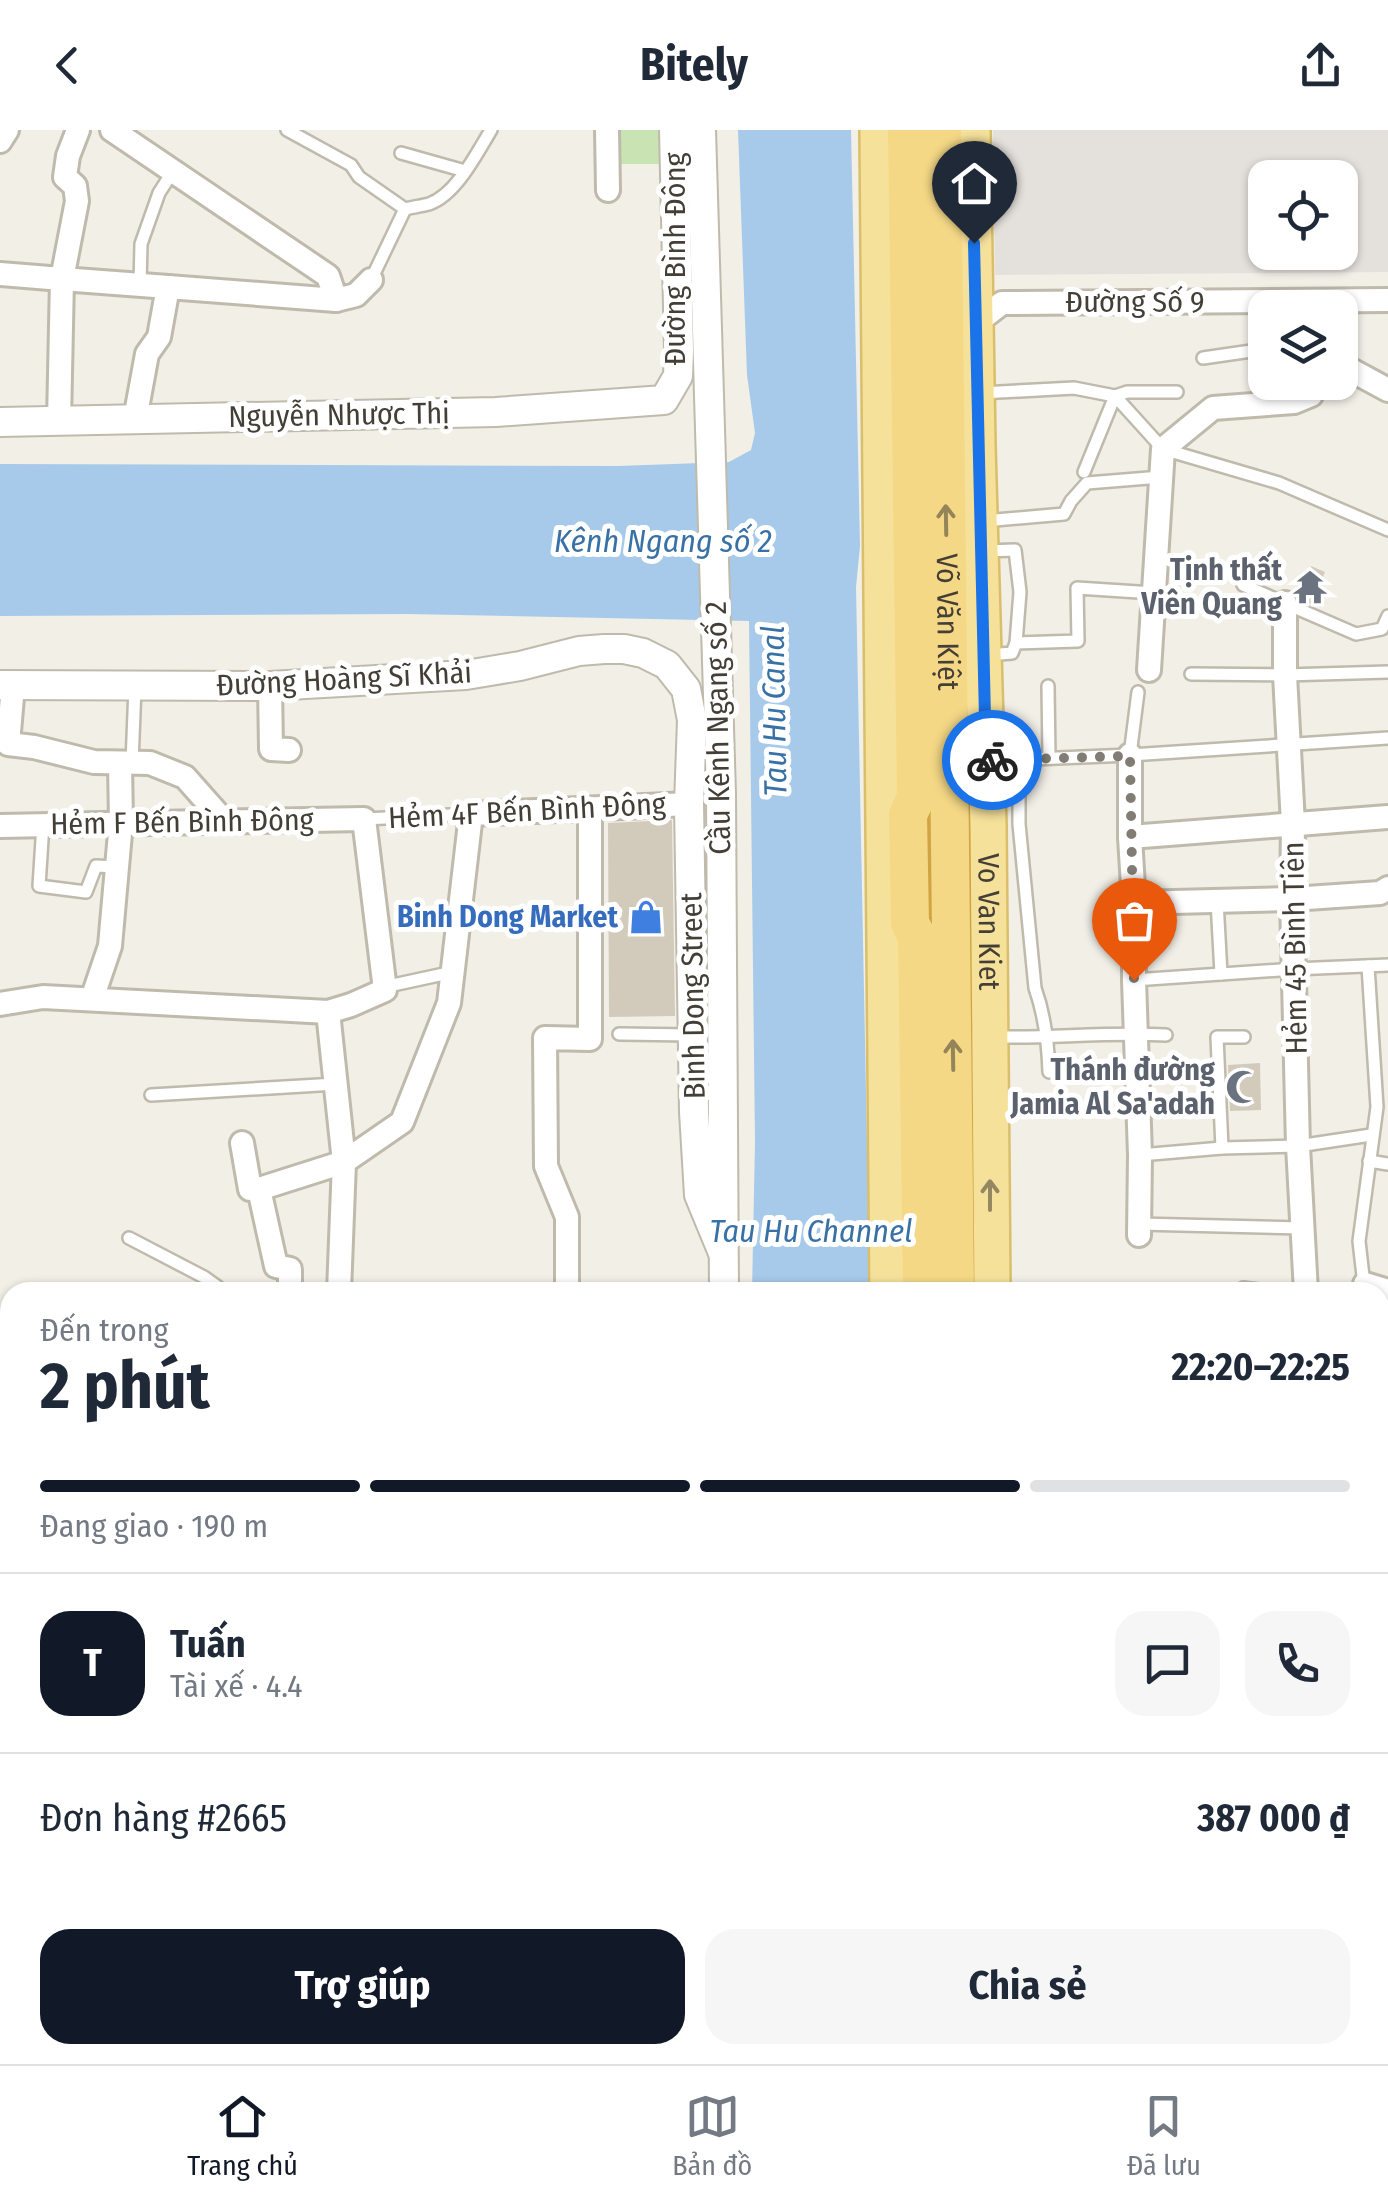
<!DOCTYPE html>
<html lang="vi">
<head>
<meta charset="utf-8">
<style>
	:root { --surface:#fff; --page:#f6f6f7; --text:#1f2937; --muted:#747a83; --line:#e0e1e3; --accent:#111827 }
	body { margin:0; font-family:"Fira Sans Condensed",sans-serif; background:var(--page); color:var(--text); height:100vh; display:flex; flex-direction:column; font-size:38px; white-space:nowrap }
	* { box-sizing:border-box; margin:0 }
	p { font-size:32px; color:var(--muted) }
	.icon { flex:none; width:55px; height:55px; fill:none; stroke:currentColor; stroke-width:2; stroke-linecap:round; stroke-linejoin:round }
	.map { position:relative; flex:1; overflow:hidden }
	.panel { position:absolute; left:0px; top:1152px; width:1390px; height:782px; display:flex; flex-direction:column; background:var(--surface); border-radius:30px 30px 0 0; box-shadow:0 2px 8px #0004 }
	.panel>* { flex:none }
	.controls { position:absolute; left:1248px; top:30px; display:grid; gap:20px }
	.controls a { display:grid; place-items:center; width:110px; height:110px; border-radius:20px; background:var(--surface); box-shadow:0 2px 8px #0004; font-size:50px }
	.pin { position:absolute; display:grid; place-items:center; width:85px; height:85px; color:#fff; margin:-102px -42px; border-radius:50% 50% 50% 0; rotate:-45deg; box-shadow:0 0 10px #0007 }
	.pin .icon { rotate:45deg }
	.courier { position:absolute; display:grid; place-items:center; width:100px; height:100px; margin:-50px; border:8px solid #1a73e8; border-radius:50%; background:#fff; color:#222; box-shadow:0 2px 12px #0007 }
	.summary em { font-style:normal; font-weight:700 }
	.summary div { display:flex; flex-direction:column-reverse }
	.summary { display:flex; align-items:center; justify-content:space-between; height:170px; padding:0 40px }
	h1 { font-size:65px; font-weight:700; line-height:75px }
	.bar { display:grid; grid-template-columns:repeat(4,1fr); gap:15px 10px; align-content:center; height:120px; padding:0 40px }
	.bar i { height:12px; border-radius:8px; background:var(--line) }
	.bar .current { background:var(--accent) }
	.bar p { grid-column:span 4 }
	.line { display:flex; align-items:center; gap:25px; padding:0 40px; border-top:2px solid var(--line) }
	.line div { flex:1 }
	.round { display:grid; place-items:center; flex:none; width:105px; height:105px; border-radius:30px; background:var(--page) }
	.button { display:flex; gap:20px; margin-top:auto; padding:20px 40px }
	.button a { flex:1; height:115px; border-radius:30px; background:var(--accent); color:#fff; font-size:40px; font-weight:700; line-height:115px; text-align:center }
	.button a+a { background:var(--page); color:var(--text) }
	header { display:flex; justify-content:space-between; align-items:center; height:130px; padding:0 40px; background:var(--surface); font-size:45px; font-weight:700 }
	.menu { display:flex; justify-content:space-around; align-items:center; height:140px; border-top:2px solid var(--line); background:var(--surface); font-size:28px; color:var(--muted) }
	.menu a { display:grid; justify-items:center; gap:5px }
	.menu .current { color:var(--accent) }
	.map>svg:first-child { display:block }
	.industrial { fill:#e4e0db; fill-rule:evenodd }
	.green { fill:#cae3b2 }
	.water { fill:#a7caea }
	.building { fill:#d2cbbc }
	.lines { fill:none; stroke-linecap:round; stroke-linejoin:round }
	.service-casing { stroke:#bfbaac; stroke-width:16 }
	.minor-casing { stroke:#bfbaac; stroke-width:28 }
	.tertiary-casing { stroke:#bfbaac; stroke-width:32 }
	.secondary-casing { stroke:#cec399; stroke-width:35 }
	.primary-casing { stroke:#d9bf6c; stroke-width:40 }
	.trunk-casing { stroke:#d0a442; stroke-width:42 }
	.service { stroke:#fff; stroke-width:11 }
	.minor { stroke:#fff; stroke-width:22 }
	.tertiary { stroke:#fff; stroke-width:28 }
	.secondary { stroke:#faf1c8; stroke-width:30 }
	.primary { stroke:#f6e19b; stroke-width:35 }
	.trunk { stroke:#f4d886; stroke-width:38 }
	.oneway { stroke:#93845a }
	.oneway2 { stroke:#948863 }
	.done { stroke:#817d74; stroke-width:10; stroke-dasharray:0 18 }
	.route { stroke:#1a73e8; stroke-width:12 }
	.labels { text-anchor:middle; stroke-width:10; stroke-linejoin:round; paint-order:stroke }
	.street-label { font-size:30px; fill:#443f36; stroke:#fff }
	.worship-label { font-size:30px; font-weight:bold; fill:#5b616d; stroke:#fff; text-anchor:end }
	.shop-label { font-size:30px; font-weight:bold; fill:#366cbe; stroke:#fff; text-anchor:end }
	.water-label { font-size:32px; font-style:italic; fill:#3871a6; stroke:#fff }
</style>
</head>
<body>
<header><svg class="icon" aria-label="back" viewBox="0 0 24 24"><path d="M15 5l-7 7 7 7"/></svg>Bitely<svg class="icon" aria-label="share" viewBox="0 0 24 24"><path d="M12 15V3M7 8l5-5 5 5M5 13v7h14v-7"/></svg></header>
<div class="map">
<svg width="1388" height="1934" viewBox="0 0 1388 1934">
	<rect width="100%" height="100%" fill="#f1efe6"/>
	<g class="industrial">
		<path d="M993,0H1388V142L995,145ZM1265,48H1340V122H1265Z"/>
		<path d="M474,1925H713V1934H470Z"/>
	</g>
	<path class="green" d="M619,0H661V34H620Z"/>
	<g class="water">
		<path d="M738,0H851L860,416L856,457L870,1162H752L755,1012L749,491L407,484L0,486V334L618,336L729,332L751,320L755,303L747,245Z"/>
		<rect x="755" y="1925" width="128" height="9"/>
	</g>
	<g class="building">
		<path d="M1311,436L1325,442L1311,474L1299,469L1298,466Z"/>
		<path d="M672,690L675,886L609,887L608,693Z"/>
		<path d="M1260,933L1261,980L1230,981L1228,935Z"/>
	</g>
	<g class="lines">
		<g class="service-casing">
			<g id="service">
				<path d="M287,0L351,35L359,47L405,79"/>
				<path d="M401,23L465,41"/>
				<path d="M371,150L405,79C413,77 421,76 429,74C456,65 477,23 491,0"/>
				<path d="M140,155L141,114L159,63L173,41"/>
				<path d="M1203,228L1265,219"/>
				<path d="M981,263L1074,258L1115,266L1163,319L1279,353L1388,400"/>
				<path d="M1084,342L1115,266L1127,262H1177"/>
				<path d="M984,391L1064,384L1071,371L1087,353L1161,347"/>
				<path d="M985,421L1015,420L1020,462L1016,513"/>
				<path d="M1243,455L1356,504L1382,499L1388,486"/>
				<path d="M988,525L1012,523L1016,513L1078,511L1077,458L1154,463"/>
				<path d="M1191,544L1285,545L1388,542"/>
				<path d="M1048,556L1049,628"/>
				<path d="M1130,625L1138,562"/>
				<path d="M1019,629V694L1035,858C1045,886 1048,912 1049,942"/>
				<path d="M988,631L1130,625L1388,608"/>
				<path d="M132,633L135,557"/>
				<path d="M364,689L471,684"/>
				<path d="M43,694L39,756L86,762L96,736L117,737"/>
				<path d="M1217,771L1221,844"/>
				<path d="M1134,850L1294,839L1388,835"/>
				<path d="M385,860L393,855L453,842"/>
				<path d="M619,904L693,905"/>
				<path d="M994,907C1051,908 1109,902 1166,905"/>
				<path d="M151,965L336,954"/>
				<path d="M1222,1018L1217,907H1244"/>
				<path d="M1140,1025L1222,1018L1298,1016L1371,1005"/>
				<path d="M1369,1031L1388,1034"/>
				<path d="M1139,1094L1303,1098"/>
				<path d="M129,1108L204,1147L218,1157L219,1162"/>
				<path d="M1364,1155L1359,1111L1377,977L1368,836"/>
				<path d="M1243,1158L1275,1162"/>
				<path d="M6,1441L10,1443"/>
				<path d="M1380,1489L1388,1492"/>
				<path d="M1380,1649L1388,1651"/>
				<path d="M1380,1781H1388"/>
				<path d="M1282,1925L1283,1934"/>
				<path d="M1166,1934V1925"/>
			</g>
		</g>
		<g class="minor-casing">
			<g id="minor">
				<path d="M112,0L328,146L336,170"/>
				<path d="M607,0L608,60"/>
				<path d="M0,11L7,0"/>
				<path d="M0,144L62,149L77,71L75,56L65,47L68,26L78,0"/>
				<path d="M976,193L1002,173L1388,170"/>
				<path d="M1340,234L1388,260"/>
				<path d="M135,289L147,224L159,207L168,157L336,170L356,165L371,150"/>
				<path d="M59,291L62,149L168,157"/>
				<path d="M1285,473V545L1293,694L1292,769L1298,1016L1306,1162"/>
				<path d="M1149,540L1163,319L1213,278L1294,272L1311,265L1316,252"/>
				<path d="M13,555L8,614L34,617L94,632L150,633L185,647L224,691"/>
				<path d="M270,556L271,619L289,620"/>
				<path d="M1130,625V707L1134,773V850L1140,1025L1139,1105"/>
				<path d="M0,696L364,689L385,860L351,875L328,882L43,867L0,874"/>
				<path d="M1130,707L1388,687"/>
				<path d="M1134,773L1292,769L1380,763L1388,758"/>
				<path d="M92,869L110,816L121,692L120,633"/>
				<path d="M328,882L344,1032L339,1162"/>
				<path d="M242,1013L250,1059H259L276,1136L290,1139V1162"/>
				<path d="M259,1059L344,1032L402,992L449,873L471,684L689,674"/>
				<path d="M1365,1154L1388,1161"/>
				<path d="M567,1162V1087L546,1036L545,908L590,909V679"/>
				<path d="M0,1206H10"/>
				<path d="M0,1409L10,1412"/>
				<path d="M0,1516L10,1520"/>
				<path d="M0,1645L10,1634"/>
				<path d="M0,1818L10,1825"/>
				<path d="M197,1934L199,1925"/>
				<path d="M396,1934L403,1925"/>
			</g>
		</g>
		<g class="tertiary-casing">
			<g id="tertiary">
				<path d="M701,0L721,664L724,1162"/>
				<path d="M0,292L496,282L664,270L678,246L679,221L674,0"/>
				<path d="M0,555L270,556L466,545L520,536L579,521L604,519H624L643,523L667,535L686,559L692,590L689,674L694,982L699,1065L723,1123"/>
				<path d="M1380,1344L1388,1348"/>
				<path d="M729,1925V1934"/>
			</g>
		</g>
		<g class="secondary-casing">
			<path id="secondary" d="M1380,1906H1388"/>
		</g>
		<g class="primary-casing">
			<g id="primary">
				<path d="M878,0L888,1162"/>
				<path id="s1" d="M972,0L977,316L988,695L992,1162"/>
				<path d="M1007,1934L1019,1925"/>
			</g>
		</g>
		<g class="trunk-casing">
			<g id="trunk">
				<path d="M907,0L916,667L908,685L910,793L917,807L922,1162"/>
				<path id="s2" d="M942,0L955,1162"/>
				<path d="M921,1925L922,1934"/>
				<path d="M964,1925V1934"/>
			</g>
		</g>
		<use href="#service" class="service"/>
		<use href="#minor" class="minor"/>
		<use href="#tertiary" class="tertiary"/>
		<use href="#secondary" class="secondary"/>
		<use href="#primary" class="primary"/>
		<use href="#trunk" class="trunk"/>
	</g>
	<defs><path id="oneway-shaft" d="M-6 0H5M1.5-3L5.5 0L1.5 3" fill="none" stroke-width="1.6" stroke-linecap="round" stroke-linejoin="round" transform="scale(2.5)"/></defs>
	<g class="oneway">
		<use href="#oneway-shaft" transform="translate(946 390) rotate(-91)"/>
		<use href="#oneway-shaft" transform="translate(953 925) rotate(-91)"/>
	</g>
	<use class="oneway2" href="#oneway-shaft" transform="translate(990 1065) rotate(-90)"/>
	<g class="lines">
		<path class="done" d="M992,630L1130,626L1134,850"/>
		<path class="route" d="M974,113L986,631L992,630"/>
	</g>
	<defs>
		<g id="temple-bare" transform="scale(2.7)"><path d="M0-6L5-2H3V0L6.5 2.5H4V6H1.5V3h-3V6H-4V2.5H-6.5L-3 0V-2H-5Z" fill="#6b7280" stroke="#fff" stroke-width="2.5" paint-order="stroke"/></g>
		<g id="shop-bare" transform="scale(2.7)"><path d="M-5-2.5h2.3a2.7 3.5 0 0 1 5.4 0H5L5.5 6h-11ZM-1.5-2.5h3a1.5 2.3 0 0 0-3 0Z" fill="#3f7fe0" stroke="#fff" stroke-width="2.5" paint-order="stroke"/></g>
		<g id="mosque-bare" transform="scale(2.7)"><path d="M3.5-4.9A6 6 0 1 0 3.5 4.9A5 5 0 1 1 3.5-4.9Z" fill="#6b7280" stroke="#fff" stroke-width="2.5" paint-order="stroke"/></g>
	</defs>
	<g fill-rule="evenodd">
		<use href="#temple-bare" x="1310" y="457"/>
		<use href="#shop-bare" x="646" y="787"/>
		<use href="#mosque-bare" x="1243" y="957"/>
	</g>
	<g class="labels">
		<g class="street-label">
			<text transform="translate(675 129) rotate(-90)" y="10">Đường Bình Đông</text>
			<text x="1135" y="182">Đường Số 9</text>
			<text transform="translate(339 285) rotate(-1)" y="10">Nguyễn Nhược Thị</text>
			<text dy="10" stroke="none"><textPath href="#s2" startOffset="492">Võ Văn Kiệt</textPath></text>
			<text transform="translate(344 549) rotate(-3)" y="10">Đường Hoàng Sĩ Khải</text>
			<text transform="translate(718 598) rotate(-91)" y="10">Cầu Kênh Ngang số 2</text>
			<text transform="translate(527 681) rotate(-3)" y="10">Hẻm 4F Bến Bình Đông</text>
			<text transform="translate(182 692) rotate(-1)" y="10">Hẻm F Bến Bình Đông</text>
			<text dy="10" stroke="none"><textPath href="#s1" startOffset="792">Vo Van Kiet</textPath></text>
			<text transform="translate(1295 818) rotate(-91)" y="10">Hẻm 45 Bình Tiên</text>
			<text transform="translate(693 866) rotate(-91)" y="10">Binh Dong Street</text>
		</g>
		<g class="worship-label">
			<text x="1282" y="450">Tịnh thất<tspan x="1282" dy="34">Viên Quang</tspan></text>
			<text x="1215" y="950">Thánh đường<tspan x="1215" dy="34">Jamia Al Sa'adah</tspan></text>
		</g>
		<g class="shop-label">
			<text x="618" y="797">Binh Dong Market</text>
		</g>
		<g class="water-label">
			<text x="663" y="422">Kênh Ngang số 2</text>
			<text transform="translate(774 581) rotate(-91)" y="11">Tau Hu Canal</text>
			<text x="811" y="1112">Tau Hu Channel</text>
		</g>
	</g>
</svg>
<div class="controls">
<a><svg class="icon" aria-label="locate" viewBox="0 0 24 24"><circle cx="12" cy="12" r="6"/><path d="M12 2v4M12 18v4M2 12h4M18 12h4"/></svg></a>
<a><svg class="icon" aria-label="layers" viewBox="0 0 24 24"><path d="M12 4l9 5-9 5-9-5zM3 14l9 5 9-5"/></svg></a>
</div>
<div class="pin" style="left:1134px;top:850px;background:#ea580c"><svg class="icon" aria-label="bag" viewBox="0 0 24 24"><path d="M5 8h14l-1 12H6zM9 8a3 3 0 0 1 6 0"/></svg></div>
<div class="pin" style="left:974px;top:113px;background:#1f2937"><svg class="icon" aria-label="home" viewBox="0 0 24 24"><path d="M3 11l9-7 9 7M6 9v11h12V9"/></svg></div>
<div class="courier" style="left:992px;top:630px"><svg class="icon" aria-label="bike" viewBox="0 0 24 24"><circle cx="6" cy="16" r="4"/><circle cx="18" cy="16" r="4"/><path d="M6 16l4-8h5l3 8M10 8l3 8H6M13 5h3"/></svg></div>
<section class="panel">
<div class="summary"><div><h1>2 phút</h1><p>Đến trong</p></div><em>22:20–22:25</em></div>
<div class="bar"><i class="current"></i><i class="current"></i><i class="current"></i><i></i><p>Đang giao · 190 m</p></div>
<div class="line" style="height:180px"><b class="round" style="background:var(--accent);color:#fff">T</b><div><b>Tuấn</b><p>Tài xế · 4.4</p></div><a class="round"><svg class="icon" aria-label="chat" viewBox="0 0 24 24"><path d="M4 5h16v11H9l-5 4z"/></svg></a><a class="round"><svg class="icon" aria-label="phone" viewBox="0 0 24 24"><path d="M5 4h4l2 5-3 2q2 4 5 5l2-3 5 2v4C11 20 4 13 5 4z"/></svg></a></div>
<div class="line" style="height:130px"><div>Đơn hàng #2665</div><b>387 000 ₫</b></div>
<div class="button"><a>Trợ giúp</a><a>Chia sẻ</a></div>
</section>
</div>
<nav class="menu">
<a class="current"><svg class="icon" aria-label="home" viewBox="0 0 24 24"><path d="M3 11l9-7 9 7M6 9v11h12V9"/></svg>Trang chủ</a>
<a><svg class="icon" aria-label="map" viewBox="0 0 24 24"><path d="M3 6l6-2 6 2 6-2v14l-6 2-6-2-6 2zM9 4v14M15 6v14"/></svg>Bản đồ</a>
<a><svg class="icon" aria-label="saved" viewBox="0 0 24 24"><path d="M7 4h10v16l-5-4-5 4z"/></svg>Đã lưu</a>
</nav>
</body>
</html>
